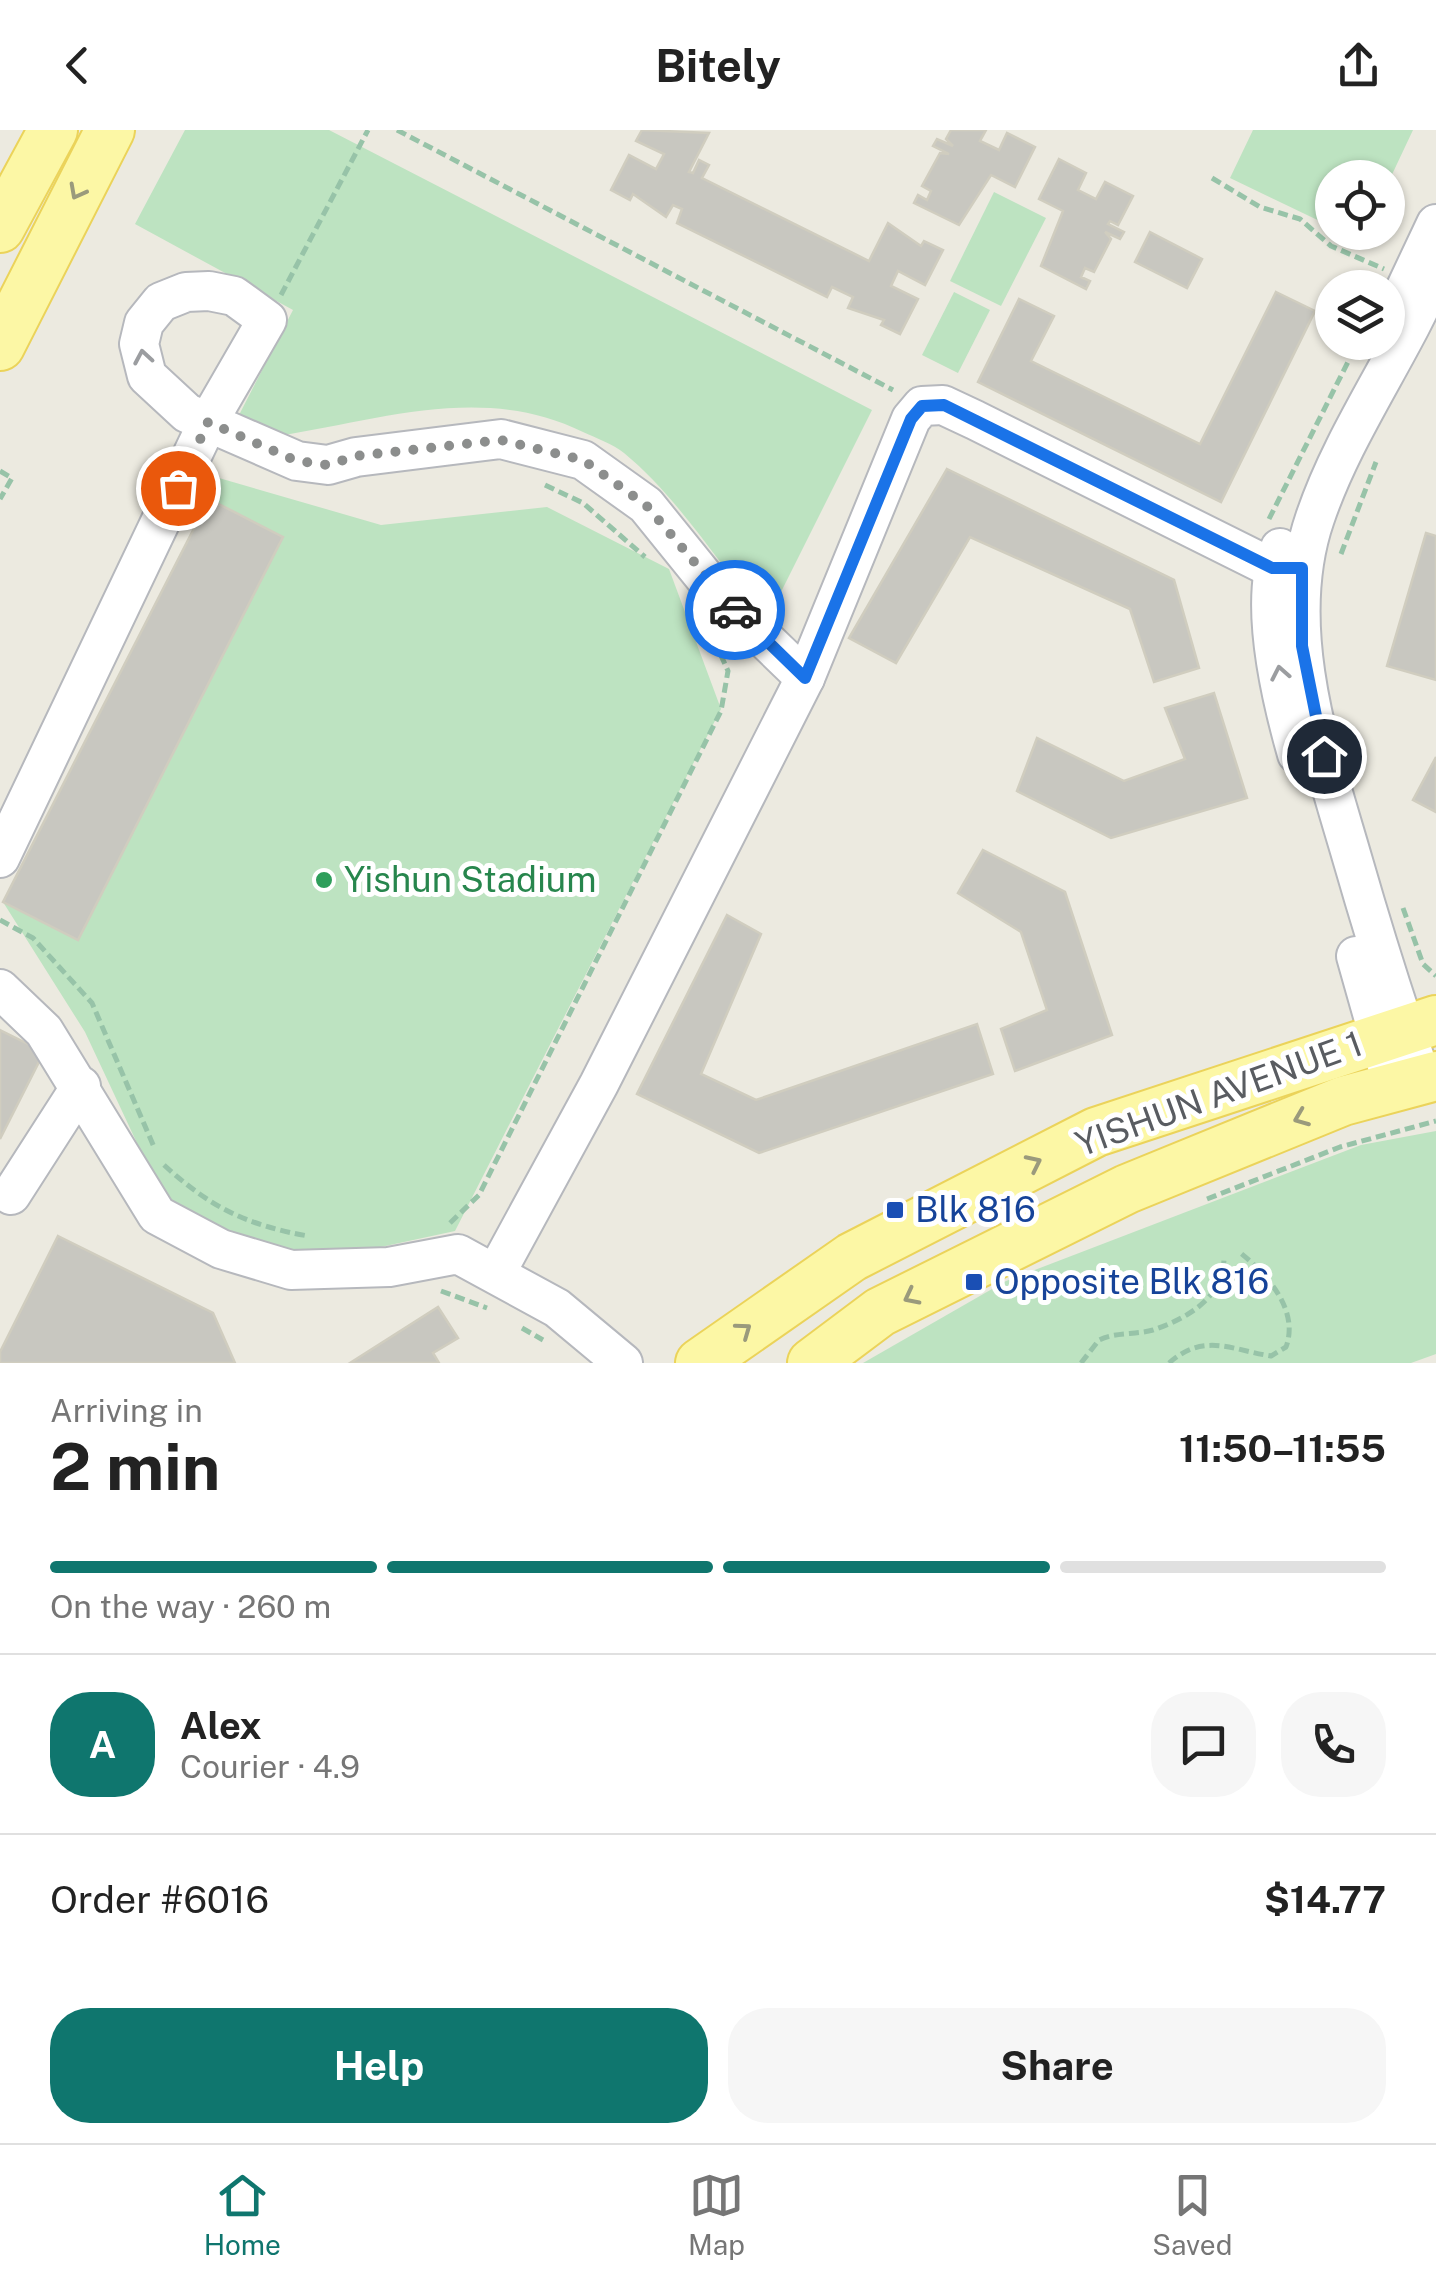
<!DOCTYPE html>
<html lang="en">
<head>
<meta charset="utf-8">
<style>
	:root { --surface:#fff; --page:#f6f6f6; --text:#222; --muted:#767676; --line:#e0e0e0; --accent:#0f766e }
	body { margin:0; font-family:"Public Sans",sans-serif; background:var(--page); color:var(--text); height:100vh; display:flex; flex-direction:column; font-size:38px; white-space:nowrap }
	* { box-sizing:border-box; margin:0 }
	p { font-size:32px; color:var(--muted) }
	.icon { flex:none; width:55px; height:55px; fill:none; stroke:currentColor; stroke-width:2; stroke-linecap:round; stroke-linejoin:round }
	.map { position:relative; height:1233px; overflow:hidden }
	.sheet { display:flex; flex-direction:column; background:var(--surface); flex:1 }
	.sheet>* { flex:none }
	.controls { position:absolute; left:1315px; top:30px; display:grid; gap:20px }
	.controls a { display:grid; place-items:center; width:90px; height:90px; border-radius:50%; background:var(--surface); box-shadow:0 2px 8px #0004; font-size:50px }
	.pin { position:absolute; display:grid; place-items:center; width:85px; height:85px; color:#fff; margin:-42px; border:5px solid #fff; border-radius:50%; box-shadow:0 2px 10px #0007 }
	.courier { position:absolute; display:grid; place-items:center; width:100px; height:100px; margin:-50px; border:8px solid #1a73e8; border-radius:50%; background:#fff; color:#222; box-shadow:0 2px 12px #0007 }
	.overview em { font-style:normal; font-weight:700 }
	.overview div { display:flex; flex-direction:column-reverse }
	.overview { display:flex; align-items:center; justify-content:space-between; height:170px; padding:0 50px }
	h1 { font-size:65px; font-weight:700; line-height:75px }
	.bar { display:grid; grid-template-columns:repeat(4,1fr); gap:15px 10px; align-content:center; height:120px; padding:0 50px }
	.bar i { height:12px; border-radius:8px; background:var(--line) }
	.bar .active { background:var(--accent) }
	.bar p { grid-column:span 4 }
	.line { display:flex; align-items:center; gap:25px; padding:0 50px; border-top:2px solid var(--line) }
	.line div { flex:1 }
	.round { display:grid; place-items:center; flex:none; width:105px; height:105px; border-radius:40px; background:var(--page) }
	.cta { display:flex; gap:20px; margin-top:auto; padding:20px 50px }
	.cta a { flex:1; height:115px; border-radius:40px; background:var(--accent); color:#fff; font-size:40px; font-weight:700; line-height:115px; text-align:center }
	.cta a+a { background:var(--page); color:var(--text) }
	header { display:flex; justify-content:space-between; align-items:center; height:130px; padding:0 50px; background:var(--surface); font-size:45px; font-weight:700 }
	.tabs { display:flex; justify-content:space-around; align-items:center; height:140px; border-top:2px solid var(--line); background:var(--surface); font-size:28px; color:var(--muted) }
	.tabs a { display:grid; justify-items:center; gap:5px }
	.tabs .active { color:var(--accent) }
	.map>svg:first-child { display:block }
	.green { fill:#bde3c1 }
	.building { fill:#c8c7c0; stroke:#d0cdbf; stroke-width:2.5 }
	.lines { fill:none; stroke-linecap:round; stroke-linejoin:round }
	.minor-casing { stroke:#b6b8bd; stroke-width:42 }
	.major-casing { stroke:#ebd35a; stroke-width:52 }
	.path { stroke:#97c3a8; stroke-width:5; stroke-dasharray:10 5; stroke-linecap:butt }
	.minor { stroke:#fff; stroke-width:38 }
	.major { stroke:#fcf7a5; stroke-width:48 }
	.oneway { stroke:#9a9a7c }
	.oneway2 { stroke:#9b9da0 }
	.done { stroke:#8c8e8d; stroke-width:10; stroke-dasharray:0 18 }
	.route { stroke:#1a73e8; stroke-width:12 }
	.leisure-dot { fill:#2e9e5b; stroke:#fff; stroke-width:4 }
	.transit-dot { fill:#1a4fb4; stroke:#fff; stroke-width:4 }
	.labels { text-anchor:middle; stroke-width:10; stroke-linejoin:round; paint-order:stroke }
	.leisure-label { font-size:35px; fill:#27864d; stroke:#fff; text-anchor:start }
	.street-label { font-size:35px; fill:#595c61; stroke:#fff }
	.transit-label { font-size:35px; fill:#164399; stroke:#fff; text-anchor:start }
</style>
</head>
<body>
<header><svg class="icon" aria-label="back" viewBox="0 0 24 24"><path d="M15 5l-7 7 7 7"/></svg>Bitely<svg class="icon" aria-label="share" viewBox="0 0 24 24"><path d="M12 15V3M7 8l5-5 5 5M5 13v7h14v-7"/></svg></header>
<div class="map">
<svg width="1436" height="1233" viewBox="0 0 1436 1233">
	<rect width="100%" height="100%" fill="#eceae0"/>
	<g class="green">
		<path d="M185,0H329L872,280L767,490C719,436 680,369 624,323C613,314 596,308 583,302C483,253 381,290 278,306L239,285L293,180L135,94Z"/>
		<path d="M1253,0H1413L1388,53V48H1332V97L1230,48Z"/>
		<path d="M994,62L1046,88L1001,176L950,151Z"/>
		<path d="M954,162L990,180L958,243L922,225Z"/>
		<path d="M219,348L381,395L547,377L669,439L721,579L455,1101L288,1137L166,1075L85,902L3,772Z"/>
		<path d="M1436,1001V1224L1411,1233H863L1006,1151L1361,1015Z"/>
	</g>
	<g class="building">
		<path d="M642,0L709,3L689,42L693,43L699,30L709,35L702,48L869,131L888,93L921,116L924,111L943,120L925,155L898,141L891,156L918,169L900,204L881,195L884,190L848,178L853,167L832,157L827,167L677,93L682,79L673,75L666,87L633,64L630,70L611,60L629,25L656,39L664,24L636,11Z"/>
		<path d="M951,0H986L980,11L999,20L1007,3L1035,17L1015,57L991,45L959,95L914,73L918,65L927,70L931,61L922,56L940,23L949,24L933,16L937,9L953,16L946,9Z"/>
		<path d="M1059,29L1086,43L1078,60L1096,69L1105,52L1133,66L1118,95L1110,91L1108,94L1124,102L1120,109L1105,102L1111,109L1094,142L1085,138L1081,147L1090,151L1086,159L1041,136L1063,81L1039,69Z"/>
		<path d="M1150,102L1202,129L1187,158L1135,132Z"/>
		<path d="M1276,162L1315,181L1221,372L978,252L1019,169L1054,186L1031,231L1200,314Z"/>
		<path d="M947,339L1174,450L1199,538L1154,552L1130,479L970,407L896,533L849,508Z"/>
		<path d="M209,369L283,407L78,810L3,772Z"/>
		<path d="M1426,403L1436,406V550L1387,536Z"/>
		<path d="M1214,563L1247,668L1111,708L1017,661L1037,608L1124,651L1185,629L1165,578Z"/>
		<path d="M1436,627V682L1413,670Z"/>
		<path d="M983,720L1065,762L1112,905L1015,941L1001,899L1047,880L1021,802L958,763Z"/>
		<path d="M727,785L761,804L701,944L756,970L977,894L993,944L759,1023L637,964Z"/>
		<path d="M0,900L44,922L0,1009Z"/>
		<path d="M58,1106L213,1183L235,1233H0V1222Z"/>
		<path d="M438,1177L458,1208L433,1223L439,1233H350Z"/>
	</g>
	<g class="lines">
		<g class="minor-casing">
			<g id="minor">
				<path d="M1403,164L1436,94"/>
				<path d="M1280,418C1258,473 1281,568 1297,624"/>
				<path d="M0,728L208,292L267,190L234,166L209,161L186,162L161,172L144,193L139,214L147,246L187,283L297,331L328,335L356,327L501,309L583,330L646,375L718,464L805,548"/>
				<path d="M1356,826L1393,957"/>
				<path d="M0,859L44,901L157,1085L221,1119L291,1140L389,1137L458,1124L557,1178L623,1233"/>
				<path d="M1422,949C1397,877 1374,804 1353,731C1322,624 1277,498 1315,388C1344,302 1401,225 1436,142"/>
				<path d="M11,1065L81,956"/>
				<path d="M496,1143L599,954L805,548L911,289L922,276L943,275L975,290L1272,438H1302"/>
			</g>
		</g>
		<g class="major-casing">
			<g id="major">
				<path d="M0,98L53,0"/>
				<path d="M0,216L110,0"/>
				<path d="M700,1233L852,1127L1096,1002L1436,890"/>
				<path d="M812,1233L880,1182L1127,1059L1343,971L1436,946"/>
			</g>
		</g>
		<g class="path">
			<path d="M397,0L893,260"/>
			<path d="M1212,48L1260,77L1300,89L1331,116L1384,139"/>
			<path d="M281,165L368,0"/>
			<path d="M0,341L12,348L0,369"/>
			<path d="M545,355L583,373L645,427"/>
			<path d="M1269,389L1358,212"/>
			<path d="M1341,424L1376,332"/>
			<path d="M1403,778L1423,834L1436,846"/>
			<path d="M0,790L33,808L92,873L154,1017"/>
			<path d="M164,1035C210,1077 246,1095 308,1106"/>
			<path d="M1207,1069L1340,1017L1436,991"/>
			<path d="M450,1093L479,1065L721,581L728,541L711,503"/>
			<path d="M441,1161L487,1178"/>
			<path d="M522,1198L543,1210"/>
			<path d="M1081,1233L1099,1210C1115,1202 1135,1205 1153,1200C1188,1188 1225,1167 1224,1126"/>
			<path d="M1169,1233C1204,1202 1232,1220 1271,1226L1286,1217C1300,1179 1265,1142 1238,1121"/>
		</g>
		<use href="#minor" class="minor"/>
		<use href="#major" class="major"/>
	</g>
	<defs><path id="oneway-chevron" d="M-2-3.5L2.5 0L-2 3.5" fill="none" stroke-width="1.6" stroke-linecap="round" stroke-linejoin="round" transform="scale(2.5)"/></defs>
	<g class="oneway">
		<use href="#oneway-chevron" transform="translate(77 62) rotate(118)"/>
		<use href="#oneway-chevron" transform="translate(1301 988) rotate(158)"/>
		<use href="#oneway-chevron" transform="translate(1034 1033) rotate(-26)"/>
		<use href="#oneway-chevron" transform="translate(911 1167) rotate(153)"/>
		<use href="#oneway-chevron" transform="translate(744 1200) rotate(-36)"/>
	</g>
	<g class="oneway2">
		<use href="#oneway-chevron" transform="translate(143 227) rotate(-100)"/>
		<use href="#oneway-chevron" transform="translate(1280 543) rotate(-101)"/>
	</g>
	<g class="lines">
		<path class="done" d="M178,358L208,292L297,331L328,335L356,326L501,310L583,330L646,375L735,480"/>
		<path class="route" d="M735,480L805,548L911,289L922,276L944,275L1272,438H1302V516L1324,626"/>
	</g>
	<circle class="leisure-dot" cx="324" cy="750" r="10"/>
	<g class="transit-dot">
		<rect x="885" y="1070" width="20" height="20" rx="5"/>
		<rect x="964" y="1142" width="20" height="20" rx="5"/>
	</g>
	<g class="labels">
		<g class="leisure-label">
			<text x="344" y="762">Yishun Stadium</text>
		</g>
		<g class="street-label">
			<text transform="translate(1219 964) rotate(-20)" y="12">YISHUN AVENUE 1</text>
		</g>
		<g class="transit-label">
			<text x="915" y="1092">Blk 816</text>
			<text x="994" y="1164">Opposite Blk 816</text>
		</g>
	</g>
</svg>
<div class="controls">
<a><svg class="icon" aria-label="locate" viewBox="0 0 24 24"><circle cx="12" cy="12" r="6"/><path d="M12 2v4M12 18v4M2 12h4M18 12h4"/></svg></a>
<a><svg class="icon" aria-label="layers" viewBox="0 0 24 24"><path d="M12 4l9 5-9 5-9-5zM3 14l9 5 9-5"/></svg></a>
</div>
<div class="pin" style="left:178px;top:358px;background:#ea580c"><svg class="icon" aria-label="bag" viewBox="0 0 24 24"><path d="M5 8h14l-1 12H6zM9 8a3 3 0 0 1 6 0"/></svg></div>
<div class="pin" style="left:1324px;top:626px;background:#1f2937"><svg class="icon" aria-label="home" viewBox="0 0 24 24"><path d="M3 11l9-7 9 7M6 9v11h12V9"/></svg></div>
<div class="courier" style="left:735px;top:480px"><svg class="icon" aria-label="car" viewBox="0 0 24 24"><path d="M5 17H2v-5l4-1 3-4h7l3 4 3 1v5h-3M9 17h6M6 11h13"/><circle cx="7" cy="17" r="2"/><circle cx="17" cy="17" r="2"/></svg></div>
</div>
<section class="sheet">
<div class="overview"><div><h1>2 min</h1><p>Arriving in</p></div><em>11:50–11:55</em></div>
<div class="bar"><i class="active"></i><i class="active"></i><i class="active"></i><i></i><p>On the way · 260 m</p></div>
<div class="line" style="height:180px"><b class="round" style="background:var(--accent);color:#fff">A</b><div><b>Alex</b><p>Courier · 4.9</p></div><a class="round"><svg class="icon" aria-label="chat" viewBox="0 0 24 24"><path d="M4 5h16v11H9l-5 4z"/></svg></a><a class="round"><svg class="icon" aria-label="phone" viewBox="0 0 24 24"><path d="M5 4h4l2 5-3 2q2 4 5 5l2-3 5 2v4C11 20 4 13 5 4z"/></svg></a></div>
<div class="line" style="height:130px"><div>Order #6016</div><b>$14.77</b></div>
<div class="cta"><a>Help</a><a>Share</a></div>
</section>
<nav class="tabs">
<a class="active"><svg class="icon" aria-label="home" viewBox="0 0 24 24"><path d="M3 11l9-7 9 7M6 9v11h12V9"/></svg>Home</a>
<a><svg class="icon" aria-label="map" viewBox="0 0 24 24"><path d="M3 6l6-2 6 2 6-2v14l-6 2-6-2-6 2zM9 4v14M15 6v14"/></svg>Map</a>
<a><svg class="icon" aria-label="saved" viewBox="0 0 24 24"><path d="M7 4h10v16l-5-4-5 4z"/></svg>Saved</a>
</nav>
</body>
</html>
